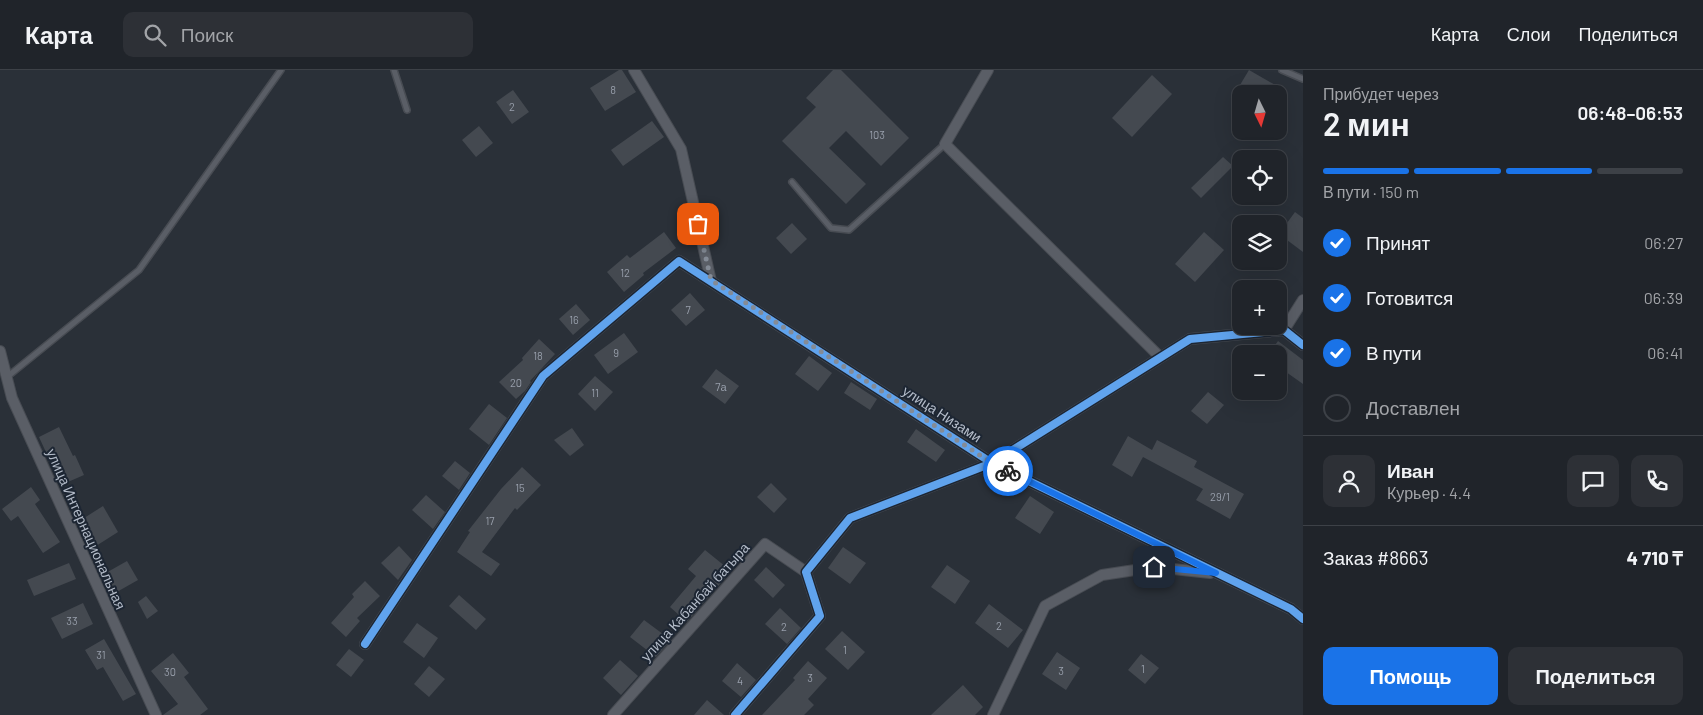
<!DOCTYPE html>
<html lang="ru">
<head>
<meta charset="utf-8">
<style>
	:root { --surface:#20242a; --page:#2d3036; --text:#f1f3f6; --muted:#a2a4a8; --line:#3d4147; --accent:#1a73e8 }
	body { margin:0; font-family:Barlow,sans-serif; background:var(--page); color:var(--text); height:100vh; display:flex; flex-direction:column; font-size:19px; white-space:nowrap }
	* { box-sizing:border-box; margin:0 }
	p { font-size:16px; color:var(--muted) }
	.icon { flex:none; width:28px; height:28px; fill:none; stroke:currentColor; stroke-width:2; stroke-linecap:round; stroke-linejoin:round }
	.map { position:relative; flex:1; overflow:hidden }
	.panel { display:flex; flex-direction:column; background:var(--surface); width:400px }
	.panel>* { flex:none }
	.needle { width:32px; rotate:175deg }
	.tools { position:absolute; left:1232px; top:15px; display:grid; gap:10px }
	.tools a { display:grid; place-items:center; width:55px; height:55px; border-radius:10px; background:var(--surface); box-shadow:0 5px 20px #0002,0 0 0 1px var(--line); font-size:25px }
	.pin { position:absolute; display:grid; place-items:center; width:42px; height:42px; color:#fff; margin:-21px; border-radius:10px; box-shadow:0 2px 8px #0006 }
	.courier { position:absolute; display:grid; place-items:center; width:50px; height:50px; margin:-25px; border:4px solid #1a73e8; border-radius:50%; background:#fff; color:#222; box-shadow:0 1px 6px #0007 }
	.summary em { font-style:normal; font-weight:600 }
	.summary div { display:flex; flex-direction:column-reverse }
	.summary { display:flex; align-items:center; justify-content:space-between; height:85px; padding:0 20px }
	h1 { font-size:32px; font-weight:600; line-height:38px }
	.bar { display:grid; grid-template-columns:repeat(4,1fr); gap:8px 5px; align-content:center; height:60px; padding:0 20px }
	.bar i { height:6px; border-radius:4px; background:var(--line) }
	.bar .active { background:var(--accent) }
	.bar p { grid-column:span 4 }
	.line { display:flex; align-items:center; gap:12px; padding:0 20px; border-top:1px solid var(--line) }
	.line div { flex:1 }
	.round { display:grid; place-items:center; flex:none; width:52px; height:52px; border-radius:10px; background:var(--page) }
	ol { padding:0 20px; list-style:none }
	li { display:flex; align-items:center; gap:15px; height:55px }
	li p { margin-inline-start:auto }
	li .icon { padding:5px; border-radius:50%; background:var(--accent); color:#fff; stroke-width:4 }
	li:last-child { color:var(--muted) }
	li i { width:28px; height:28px; border:2px solid var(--line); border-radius:50% }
	.button { display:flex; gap:10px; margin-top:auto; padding:10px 20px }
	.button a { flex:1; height:58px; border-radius:10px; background:var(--accent); color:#fff; font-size:20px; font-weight:600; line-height:58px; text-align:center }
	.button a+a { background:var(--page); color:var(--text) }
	header { display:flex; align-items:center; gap:30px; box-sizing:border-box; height:70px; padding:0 25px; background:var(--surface); border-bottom:1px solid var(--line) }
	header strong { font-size:24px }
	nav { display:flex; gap:28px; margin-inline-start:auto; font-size:18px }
	.search { width:350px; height:45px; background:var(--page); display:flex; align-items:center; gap:12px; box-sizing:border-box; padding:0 18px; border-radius:10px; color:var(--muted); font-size:19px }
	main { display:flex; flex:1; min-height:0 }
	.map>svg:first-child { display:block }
	.building { fill:#444950 }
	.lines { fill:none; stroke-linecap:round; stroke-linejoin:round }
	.lane-casing { stroke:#484c53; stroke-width:8 }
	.street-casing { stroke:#484c53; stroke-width:12 }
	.lane { stroke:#5a5e66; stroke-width:5 }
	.street { stroke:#5a5e66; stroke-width:10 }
	.cycleway-casing { stroke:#1d2633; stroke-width:11 }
	.cycleway { stroke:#60a3ed; stroke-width:8 }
	.done { stroke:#848b96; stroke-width:5; stroke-dasharray:0 9 }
	.route { stroke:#1a73e8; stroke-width:6 }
	.labels { text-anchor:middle; stroke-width:4; stroke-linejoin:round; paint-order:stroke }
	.number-label { font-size:11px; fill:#989fab }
	.street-label { font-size:14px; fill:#b4bcc9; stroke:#1d2633 }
</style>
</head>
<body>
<header>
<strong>Карта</strong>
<div class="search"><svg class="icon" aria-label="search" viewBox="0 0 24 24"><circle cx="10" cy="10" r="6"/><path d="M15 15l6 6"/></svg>Поиск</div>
<nav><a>Карта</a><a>Слои</a><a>Поделиться</a></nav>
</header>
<main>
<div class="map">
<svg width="1303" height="645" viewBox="0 0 1303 645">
	<rect width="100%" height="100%" fill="#2a3038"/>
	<g class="building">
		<path d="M619,0H622L636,22L605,41L590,18Z"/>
		<path d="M833,0H841L909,68L881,96L846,61L829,78L866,114L846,134L782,71L816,37L806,28Z"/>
		<path d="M1249,0L1277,16L1272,24H1254L1240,15Z"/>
		<path d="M1152,5L1172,24L1132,67L1112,48Z"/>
		<path d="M513,20L529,42L512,54L496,32Z"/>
		<path d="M652,51L664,67L623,96L611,80Z"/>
		<path d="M479,56L493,73L476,87L462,70Z"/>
		<path d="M1223,87L1233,96L1201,128L1191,118Z"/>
		<path d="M1295,142L1303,148V182L1279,164Z"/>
		<path d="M792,153L807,169L791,184L776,168Z"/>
		<path d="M664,162L676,178L643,203L644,205L624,222L607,202L627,185L630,188Z"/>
		<path d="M1204,162L1224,180L1195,212L1175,194Z"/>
		<path d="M690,223L705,240L686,256L671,240Z"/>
		<path d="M576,234L590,250L573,265L559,249Z"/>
		<path d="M624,263L638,282L608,304L594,285Z"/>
		<path d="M539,269L555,284L530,311L531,312L525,321L516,329L499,312L523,290L522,288Z"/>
		<path d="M1278,271L1303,290V314L1279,297V284H1269Z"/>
		<path d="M809,286L832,303L818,321L795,304Z"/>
		<path d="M716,299L739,316L725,334L702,317Z"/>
		<path d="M595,306L613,322L595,341L578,324Z"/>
		<path d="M851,312L877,329L870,340L844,323Z"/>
		<path d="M1208,322L1224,335L1207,354L1191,341Z"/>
		<path d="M489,334L507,348L489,375L469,359Z"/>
		<path d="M59,357L73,386L75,385L84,405L61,415L39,367Z"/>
		<path d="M572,358L584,375L570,386L554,370Z"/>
		<path d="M916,359L945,380L936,392L907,372Z"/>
		<path d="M1128,366L1152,380L1157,370L1197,391L1194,397L1244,424L1230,449L1196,430L1203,419L1143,387L1132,407L1112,395Z"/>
		<path d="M455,391L470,403L459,420L442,406Z"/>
		<path d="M522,397L541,415L517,440L515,438L482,482L500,494L491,506L457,482L470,462L468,461L501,419Z"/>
		<path d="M771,413L787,429L774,443L757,427Z"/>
		<path d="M31,417L40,430L35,434L60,472L43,483L18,446L11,451L2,439Z"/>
		<path d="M426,425L445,442L433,459L412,440Z"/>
		<path d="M1030,426L1054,442L1040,464L1015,448Z"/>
		<path d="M103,436L118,462L96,476L81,450Z"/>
		<path d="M399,476L412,490L398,510L381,493Z"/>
		<path d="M843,477L866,493L850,514L828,498Z"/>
		<path d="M705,480L731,501L687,552L670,537L696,506L688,499Z"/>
		<path d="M127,491L138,510L115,523L104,504Z"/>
		<path d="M69,493L76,509L34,526L27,510Z"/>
		<path d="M947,495L970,511L955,534L931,517Z"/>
		<path d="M766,497L785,515L773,528L754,510Z"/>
		<path d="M365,511L380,526L357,548L360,551L346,567L331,553L354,527L352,524Z"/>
		<path d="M459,525L486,549L476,560L449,536Z"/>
		<path d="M146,526L158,541L147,549L138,532Z"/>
		<path d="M83,533L93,554L62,569L51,548Z"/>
		<path d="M989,534L1023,560L1008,578L975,553Z"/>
		<path d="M780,538L801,558L787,574L765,554Z"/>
		<path d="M644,550L671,570L656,587L630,567Z"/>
		<path d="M417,553L438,568L424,588L403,572Z"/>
		<path d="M842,561L865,582L848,600L825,579Z"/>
		<path d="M104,569L136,624L123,631L103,597L97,600L85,580Z"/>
		<path d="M349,579L364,590L351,607L336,595Z"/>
		<path d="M1057,582L1080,598L1066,620L1042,604Z"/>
		<path d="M173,583L189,603L184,607L208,639L200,645H163L178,634L151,601Z"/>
		<path d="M1141,584L1159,598L1145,614L1128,600Z"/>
		<path d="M620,590L638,606L621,625L603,608Z"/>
		<path d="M808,591L827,608L808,629L814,635L804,645H762L795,610L793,608Z"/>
		<path d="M737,593L756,610L741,627L722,611Z"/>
		<path d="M429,596L445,609L429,627L414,614Z"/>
		<path d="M963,615L983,637L975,645H931Z"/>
		<path d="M707,630L724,645H694Z"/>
	</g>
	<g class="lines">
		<g class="lane-casing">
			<g id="lane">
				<path d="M394,0L407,40"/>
				<path d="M1282,0L1303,9"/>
				<path d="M792,112L831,158L849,160L945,74"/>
				<path d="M7,307L139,200L281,0"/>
			</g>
		</g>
		<g class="street-casing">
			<g id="street">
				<path d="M634,0L681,79L711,211"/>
				<path d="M988,0L945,74L1160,287"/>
				<path d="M1284,260L1303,230"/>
				<path d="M0,281L12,328L156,645"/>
				<path d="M365,574L543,306L679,191L992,393L1291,539L1303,549"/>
				<path d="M613,645L765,474L806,502"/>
				<path d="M735,645L820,546L806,502L850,448L992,393L1190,269L1284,260L1303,275"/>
				<path d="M993,645L1045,536L1102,505L1155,497L1210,503"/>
			</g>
		</g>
		<use href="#lane" class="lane"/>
		<use href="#street" class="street"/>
		<g class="cycleway-casing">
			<g id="cycleway">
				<path d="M365,574L543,306L679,191L992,393L1291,539L1303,549"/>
				<path d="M735,645L820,546L806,502L850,448L992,393L1190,269L1284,260L1303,275"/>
			</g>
		</g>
		<use href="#cycleway" class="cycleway"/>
	</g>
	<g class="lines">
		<path class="done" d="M698,154L711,210L992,393L1008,401"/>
		<path class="route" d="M1008,401L1216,503L1154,497"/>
	</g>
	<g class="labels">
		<g class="number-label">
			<text x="613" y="24">8</text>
			<text x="512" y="41">2</text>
			<text x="877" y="69">103</text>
			<text x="625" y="207">12</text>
			<text x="688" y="244">7</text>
			<text x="574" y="254">16</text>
			<text x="616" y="287">9</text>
			<text x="538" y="290">18</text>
			<text x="516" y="317">20</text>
			<text x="721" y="321">7а</text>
			<text x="595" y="327">11</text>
			<text x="520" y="422">15</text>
			<text x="1220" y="431">29/1</text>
			<text x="490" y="455">17</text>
			<text x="72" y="555">33</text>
			<text x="999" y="560">2</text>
			<text x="784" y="561">2</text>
			<text x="845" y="584">1</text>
			<text x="101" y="589">31</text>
			<text x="1143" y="603">1</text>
			<text x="1061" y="605">3</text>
			<text x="170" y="606">30</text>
			<text x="810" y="612">3</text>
			<text x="740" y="615">4</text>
		</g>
		<g class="street-label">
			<text transform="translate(942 344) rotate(33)" y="5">улица Низами</text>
			<text transform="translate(86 459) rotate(66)" y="5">улица Интернациональная</text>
			<text transform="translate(695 532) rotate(-48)" y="5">улица Кабанбай батыра</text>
		</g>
	</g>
</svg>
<div class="tools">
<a><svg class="needle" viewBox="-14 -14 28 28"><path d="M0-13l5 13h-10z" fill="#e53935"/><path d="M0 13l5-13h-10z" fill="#a2a4a8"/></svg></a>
<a><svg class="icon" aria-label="locate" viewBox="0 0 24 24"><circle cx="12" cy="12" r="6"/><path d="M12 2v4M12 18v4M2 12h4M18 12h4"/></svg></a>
<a><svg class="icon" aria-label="layers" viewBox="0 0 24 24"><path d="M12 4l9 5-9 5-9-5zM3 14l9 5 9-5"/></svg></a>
<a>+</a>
<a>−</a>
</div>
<div class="pin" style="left:698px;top:154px;background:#ea580c"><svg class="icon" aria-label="bag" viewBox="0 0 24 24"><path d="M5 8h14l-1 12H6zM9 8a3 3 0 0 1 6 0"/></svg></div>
<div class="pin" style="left:1154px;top:497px;background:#1f2937"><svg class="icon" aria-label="home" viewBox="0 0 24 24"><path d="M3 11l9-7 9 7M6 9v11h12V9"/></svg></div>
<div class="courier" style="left:1008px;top:401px"><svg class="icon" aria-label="bike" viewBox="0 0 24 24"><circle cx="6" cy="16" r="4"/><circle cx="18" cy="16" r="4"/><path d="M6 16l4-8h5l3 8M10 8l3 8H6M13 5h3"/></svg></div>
</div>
<section class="panel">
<div class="summary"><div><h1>2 мин</h1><p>Прибудет через</p></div><em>06:48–06:53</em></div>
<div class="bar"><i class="active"></i><i class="active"></i><i class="active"></i><i></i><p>В пути · 150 m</p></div>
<ol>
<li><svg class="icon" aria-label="check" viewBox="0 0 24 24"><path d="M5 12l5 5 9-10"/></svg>Принят<p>06:27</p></li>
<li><svg class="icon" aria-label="check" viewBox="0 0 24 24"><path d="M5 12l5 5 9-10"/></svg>Готовится<p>06:39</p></li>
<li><svg class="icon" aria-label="check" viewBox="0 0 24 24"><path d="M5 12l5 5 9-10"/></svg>В пути<p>06:41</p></li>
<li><i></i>Доставлен</li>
</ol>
<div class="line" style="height:90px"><a class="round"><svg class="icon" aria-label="person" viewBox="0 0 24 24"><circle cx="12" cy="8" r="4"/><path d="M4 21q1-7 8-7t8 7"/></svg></a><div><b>Иван</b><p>Курьер · 4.4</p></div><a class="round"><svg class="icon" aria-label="chat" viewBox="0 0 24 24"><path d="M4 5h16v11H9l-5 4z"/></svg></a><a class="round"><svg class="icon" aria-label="phone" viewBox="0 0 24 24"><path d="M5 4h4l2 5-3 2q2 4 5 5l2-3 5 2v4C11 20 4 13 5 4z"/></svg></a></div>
<div class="line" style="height:65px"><div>Заказ #8663</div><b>4 710 ₸</b></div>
<div class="button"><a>Помощь</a><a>Поделиться</a></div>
</section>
</main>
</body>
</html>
